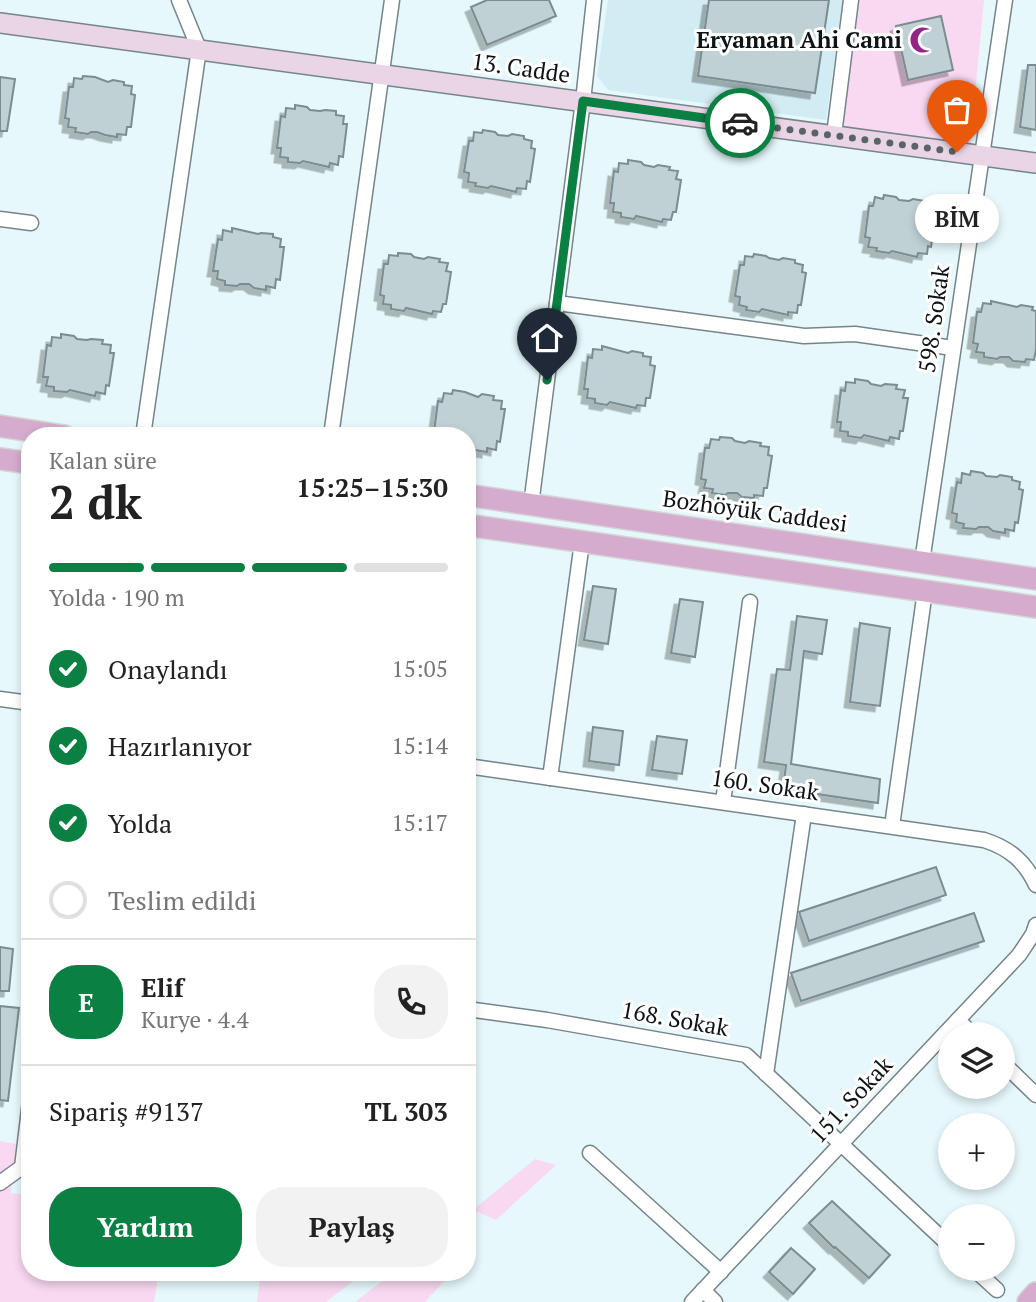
<!DOCTYPE html>
<html lang="tr">
<head>
<meta charset="utf-8">
<style>
	:root { --surface:#fff; --page:#f2f2f2; --text:#222; --muted:#767676; --line:#e0e0e0; --accent:#0b8043 }
	body { margin:0; font-family:"PT Serif",serif; background:var(--page); color:var(--text); height:100vh; display:flex; flex-direction:column; font-size:26px; white-space:nowrap }
	* { box-sizing:border-box; margin:0 }
	p { font-size:23px; color:var(--muted) }
	.icon { flex:none; width:38px; height:38px; fill:none; stroke:currentColor; stroke-width:2; stroke-linecap:round; stroke-linejoin:round }
	.map { position:relative; flex:1; overflow:hidden }
	.details { position:absolute; left:21px; top:427px; width:455px; height:854px; display:flex; flex-direction:column; background:var(--surface); border-radius:28px; box-shadow:0 4px 10px #0003 }
	.details>* { flex:none }
	.buttons { position:absolute; left:938px; top:1022px; display:grid; gap:14px }
	.buttons a { display:grid; place-items:center; width:77px; height:77px; border-radius:50%; background:var(--surface); box-shadow:0 4px 10px #0003; font-size:35px }
	.pin { position:absolute; display:grid; place-items:center; width:60px; height:60px; color:#fff; margin:-72px -30px; border-radius:50% 50% 50% 0; rotate:-45deg; box-shadow:0 0 7px #0007 }
	.pin .icon { rotate:45deg }
	.courier { position:absolute; display:grid; place-items:center; width:70px; height:70px; margin:-35px; border:5px solid #0b8043; border-radius:50%; background:#fff; color:#222; box-shadow:0 2px 9px #0007 }
	.bubble { position:absolute; height:49px; border-radius:24px; background:var(--surface); box-shadow:0 4px 10px #0003; font-size:23px; font-weight:700; line-height:49px; text-align:center }
	.summary em { font-style:normal; font-weight:700 }
	.summary div { display:flex; flex-direction:column-reverse }
	.summary { display:flex; align-items:center; justify-content:space-between; height:119px; padding:0 28px }
	h1 { font-size:46px; font-weight:700; line-height:52px }
	.bar { display:grid; grid-template-columns:repeat(4,1fr); gap:10px 7px; align-content:center; height:84px; padding:0 28px }
	.bar i { height:9px; border-radius:5px; background:var(--line) }
	.bar .selected { background:var(--accent) }
	.bar p { grid-column:span 4 }
	.line { display:flex; align-items:center; gap:18px; padding:0 28px; border-top:2px solid var(--line) }
	.line div { flex:1 }
	.round { display:grid; place-items:center; flex:none; width:74px; height:74px; border-radius:28px; background:var(--page) }
	ol { padding:0 28px; list-style:none }
	li { display:flex; align-items:center; gap:21px; height:77px }
	li p { margin-inline-start:auto }
	li .icon { padding:7px; border-radius:50%; background:var(--accent); color:#fff; stroke-width:4 }
	li:last-child { color:var(--muted) }
	li i { width:38px; height:38px; border:4px solid var(--line); border-radius:50% }
	.primary-button { display:flex; gap:14px; margin-top:auto; padding:14px 28px }
	.primary-button a { flex:1; height:80px; border-radius:28px; background:var(--accent); color:#fff; font-size:28px; font-weight:700; line-height:80px; text-align:center }
	.primary-button a+a { background:var(--page); color:var(--text) }
	.map>svg:first-child { display:block }
	.built { fill:#d1ecf2 }
	.green { fill:#f9d9f1 }
	.building { fill:#c0d1d5; stroke:#7b8c8f; stroke-width:2; filter:url(#shadow) }
	.lines { fill:none; stroke-linecap:round; stroke-linejoin:round }
	.street-casing { stroke:#758589; stroke-width:17 }
	.secondary-casing { stroke:#758589; stroke-width:22 }
	.primary-casing { stroke:#d4d5d5; stroke-width:24 }
	.street { stroke:#fff; stroke-width:14 }
	.secondary { stroke:#ead5e6; stroke-width:19 }
	.primary { stroke:#d5accd; stroke-width:21 }
	.done { stroke:#5a6466; stroke-width:7; stroke-dasharray:0 12.6 }
	.route { stroke:#0b8043; stroke-width:9 }
	.labels { text-anchor:middle; stroke-width:6; stroke-linejoin:round; paint-order:stroke }
	.poi-label { font-size:23px; font-weight:bold; fill:#0e1415; stroke:#fff; text-anchor:end }
	.street-label { font-size:23px; fill:#0e1415; stroke:#fff }
</style>
</head>
<body>
<div class="map">
<svg width="1036" height="1302" viewBox="0 0 1036 1302">
	<defs>
		<filter id="shadow"><feDropShadow dx="-5.5" dy="5.5" stdDeviation="0" flood-color="#0004"/></filter>
	</defs>
	<rect width="100%" height="100%" fill="#e6f8fb"/>
	<path class="built" d="M608,0H843L826,120L608,90L597,76Z"/>
	<g class="green">
		<path d="M856,0H984L970,146L841,127Z"/>
		<path d="M0,1141L16,1144L11,1193L30,1195V1272H159L154,1302H0Z"/>
		<path d="M535,1159L556,1165L496,1220L473,1210Z"/>
		<path d="M261,1272H365L326,1302H257Z"/>
		<path d="M394,1272H452L425,1302H355Z"/>
	</g>
	<g class="building">
		<path d="M487,0H549L556,16L487,45L471,7Z"/>
		<path d="M709,0H829L815,93L698,76Z"/>
		<path d="M941,16L953,70L908,80L896,26Z"/>
		<path d="M1028,65H1036V130L1020,127Z"/>
		<path d="M83,76L95,77L108,82L113,80L124,82V85L132,86L131,94L135,95L131,127H127L126,135L117,134V137L105,135L97,132H91L88,134L75,132L76,128L68,127L69,119L65,118L69,87H73L74,78L82,79Z"/>
		<path d="M0,77L15,79L7,131H0Z"/>
		<path d="M295,105L307,107L310,110L320,111L325,110L336,111V115L344,116L343,124H347L343,157L339,156L338,165L330,163L329,167L303,161L300,163L288,162V158L280,157L281,148H277L281,116L285,117L286,108L295,109Z"/>
		<path d="M483,130L495,132L498,135L508,136L512,134L524,136V139L532,141L531,148L535,149L530,182L527,181L526,189L517,188L516,192L491,186L488,188L475,186L476,183L468,182L469,173L464,172L469,141H473L474,132L482,133Z"/>
		<path d="M628,160L641,162L644,165L654,167L658,165L670,167L669,170L678,171L676,179L681,180L676,212H673L671,220L663,219L662,222L636,216L634,219L621,217V213L613,212L614,203H610L614,171L618,172L619,163L628,164Z"/>
		<path d="M884,195L896,197L899,200L909,201L913,199L925,201L924,205L933,206L932,214H936L931,247L928,246L927,254L918,253L917,257L892,251L889,253L876,251L877,248L868,247L870,238L865,237L869,206H873L875,197L883,199Z"/>
		<path d="M232,228L258,234L261,233L273,234V237L281,239L280,247H284L280,280L276,279L275,288L266,286V290L254,288L249,284H240L237,286L225,285V281L217,279L218,271H213L218,239L222,240L223,230L232,232Z"/>
		<path d="M398,253L411,254L414,257L424,259L428,257L440,259L439,262L448,263L446,271L451,272L446,304H443L441,312L433,311L432,314L406,308L404,311L391,309V305L383,304L384,296L380,295L384,264H388L389,255L398,256Z"/>
		<path d="M754,254L766,256L769,258L779,260L783,258L795,260V263L803,265L802,272L806,273L801,305H798L797,313L788,312V315L762,309L759,312L746,310L747,307L739,305L740,297L735,296L740,265H744L745,256L753,257Z"/>
		<path d="M991,301L1017,307L1021,305L1033,307L1032,310L1036,311V350L1034,360L1026,359L1025,362L1013,361L1009,357H1000L997,359L984,357V353L976,352L978,344L973,343L977,312H981L983,303L991,304Z"/>
		<path d="M61,334L74,336L77,339L87,340L91,339L103,340L102,344L111,345L110,353H114L109,386L106,385L105,394L96,392L95,396L70,390L67,392L54,391V387L46,386L48,377H43L47,345L51,346L52,337L61,338Z"/>
		<path d="M602,346L628,353L632,351L643,353V356L651,357L650,365L655,366L650,398H646L645,406L637,405L636,408L610,402L607,405L595,403V399L587,398L588,389H584L588,357L592,358L593,349L602,350Z"/>
		<path d="M855,379L868,381L871,384L881,386L885,384L897,385L896,389L905,390L903,398H908L903,431H900L899,439L890,437L889,441L864,435L861,438L848,436V432L840,431L841,422H837L841,390L845,391L846,382L855,383Z"/>
		<path d="M453,390L465,392L478,397L482,394L494,396L493,400L502,401L501,409H505L500,442L497,441L496,450L487,448V452L475,450L469,446L467,436H438L439,433L434,432L438,401L442,402L444,393L452,394Z"/>
		<path d="M720,437L732,438L735,441L745,443L749,441L761,443L760,446L769,447L768,455L772,456L767,488H764L763,496L754,495V498L742,497L737,493H728L725,495L712,493L713,489L704,488L706,480L701,479L705,448H709L711,439L719,440Z"/>
		<path d="M971,471L983,473L986,476L997,477L1000,475L1012,477V480L1020,482L1019,489L1023,490L1018,523L1015,522L1014,531L1005,529V533L993,531L988,527H979L976,529L963,528L964,524L956,522L957,514L952,513L957,482L961,483L962,473L970,475Z"/>
		<path d="M593,586L616,589L608,644L584,640Z"/>
		<path d="M680,599L703,602L695,657L671,653Z"/>
		<path d="M797,616L827,620L822,654L804,651L791,764L880,779L878,803L783,789L786,765L764,762L777,669L790,670Z"/>
		<path d="M860,623L890,628L880,706L850,702Z"/>
		<path d="M593,727L623,731L619,765L589,761Z"/>
		<path d="M657,736L687,740L682,774L652,770Z"/>
		<path d="M936,867L946,895L809,941L799,912Z"/>
		<path d="M974,913L984,941L801,1001L791,973Z"/>
		<path d="M0,947L13,949L9,991H0Z"/>
		<path d="M0,1006L19,1008L8,1101L0,1100Z"/>
		<path d="M832,1201L890,1255L869,1278L835,1247L834,1248L809,1223Z"/>
		<path d="M791,1248L815,1269L793,1294L769,1272Z"/>
	</g>
	<g class="lines">
		<g class="street-casing">
			<g id="street">
				<path d="M834,135L851,0"/>
				<path d="M0,219L31,223"/>
				<path d="M557,303L804,336L855,334L953,348"/>
				<path d="M143,436L199,49L179,0"/>
				<path d="M331,436L392,0"/>
				<path d="M531,505L583,101L594,0"/>
				<path d="M922,562L1005,0"/>
				<path d="M0,699L30,703"/>
				<path d="M467,766L984,840C1009,848 1025,861 1036,885"/>
				<path d="M550,778L582,542"/>
				<path d="M723,802L750,602"/>
				<path d="M892,826L925,591"/>
				<path d="M467,1009L547,1020L746,1055L950,1246"/>
				<path d="M958,1020L972,1034"/>
				<path d="M1003,1063L1036,1095"/>
				<path d="M766,1074L804,814"/>
				<path d="M590,1153L721,1272"/>
				<path d="M0,1183L22,1167L30,1101"/>
				<path d="M974,1269L997,1290"/>
				<path d="M703,1290L715,1302"/>
				<path d="M692,1302L1019,955L1033,934L1036,925"/>
			</g>
		</g>
		<g class="secondary-casing">
			<path id="secondary" d="M0,23L1036,163"/>
		</g>
		<g class="primary-casing">
			<g id="primary">
				<path d="M0,426L64,436"/>
				<path d="M0,459L30,463"/>
				<path d="M467,495L1036,579"/>
				<path d="M467,525L1036,607"/>
				<path d="M1028,1302L1036,1293"/>
			</g>
		</g>
		<use href="#street" class="street"/>
		<use href="#secondary" class="secondary"/>
		<use href="#primary" class="primary"/>
	</g>
	<g class="lines">
		<path class="done" d="M740,123L957,152"/>
		<path class="route" d="M547,380L583,101L740,123"/>
	</g>
	<defs>
		<g id="mosque-bare" transform="scale(2.1)"><path d="M3.5-4.9A6 6 0 1 0 3.5 4.9A5 5 0 1 1 3.5-4.9Z" fill="#942585" stroke="#fff" stroke-width="2.5" paint-order="stroke"/></g>
	</defs>
	<g fill-rule="evenodd">
		<use href="#mosque-bare" x="923" y="40"/>
	</g>
	<g class="labels">
		<g class="poi-label">
			<text x="902" y="48">Eryaman Ahi Cami</text>
		</g>
		<g class="street-label">
			<text transform="translate(521 68) rotate(8)" y="8">13. Cadde</text>
			<text transform="translate(934 319) rotate(-82)" y="8">598. Sokak</text>
			<text transform="translate(755 511) rotate(8)" y="8">Bozhöyük Caddesi</text>
			<text transform="translate(765 785) rotate(8)" y="8">160. Sokak</text>
			<text transform="translate(675 1019) rotate(10)" y="8">168. Sokak</text>
			<text transform="translate(851 1100) rotate(-47)" y="8">151. Sokak</text>
		</g>
	</g>
</svg>
<div class="buttons">
<a><svg class="icon" aria-label="layers" viewBox="0 0 24 24"><path d="M12 4l9 5-9 5-9-5zM3 14l9 5 9-5"/></svg></a>
<a>+</a>
<a>−</a>
</div>
<div class="pin" style="left:957px;top:152px;background:#ea580c"><svg class="icon" aria-label="bag" viewBox="0 0 24 24"><path d="M5 8h14l-1 12H6zM9 8a3 3 0 0 1 6 0"/></svg></div>
<div class="pin" style="left:547px;top:380px;background:#1f2937"><svg class="icon" aria-label="home" viewBox="0 0 24 24"><path d="M3 11l9-7 9 7M6 9v11h12V9"/></svg></div>
<div class="courier" style="left:740px;top:123px"><svg class="icon" aria-label="car" viewBox="0 0 24 24"><path d="M5 17H2v-5l4-1 3-4h7l3 4 3 1v5h-3M9 17h6M6 11h13"/><circle cx="7" cy="17" r="2"/><circle cx="17" cy="17" r="2"/></svg></div>
<div class="bubble" style="left:915px;top:194px;width:84px">BİM</div>
<section class="details">
<div class="summary"><div><h1>2 dk</h1><p>Kalan süre</p></div><em>15:25–15:30</em></div>
<div class="bar"><i class="selected"></i><i class="selected"></i><i class="selected"></i><i></i><p>Yolda · 190 m</p></div>
<ol>
<li><svg class="icon" aria-label="check" viewBox="0 0 24 24"><path d="M5 12l5 5 9-10"/></svg>Onaylandı<p>15:05</p></li>
<li><svg class="icon" aria-label="check" viewBox="0 0 24 24"><path d="M5 12l5 5 9-10"/></svg>Hazırlanıyor<p>15:14</p></li>
<li><svg class="icon" aria-label="check" viewBox="0 0 24 24"><path d="M5 12l5 5 9-10"/></svg>Yolda<p>15:17</p></li>
<li><i></i>Teslim edildi</li>
</ol>
<div class="line" style="height:126px"><b class="round" style="background:var(--accent);color:#fff">E</b><div><b>Elif</b><p>Kurye · 4.4</p></div><a class="round"><svg class="icon" aria-label="phone" viewBox="0 0 24 24"><path d="M5 4h4l2 5-3 2q2 4 5 5l2-3 5 2v4C11 20 4 13 5 4z"/></svg></a></div>
<div class="line" style="height:91px"><div>Sipariş #9137</div><b>TL 303</b></div>
<div class="primary-button"><a>Yardım</a><a>Paylaş</a></div>
</section>
</div>
</body>
</html>
